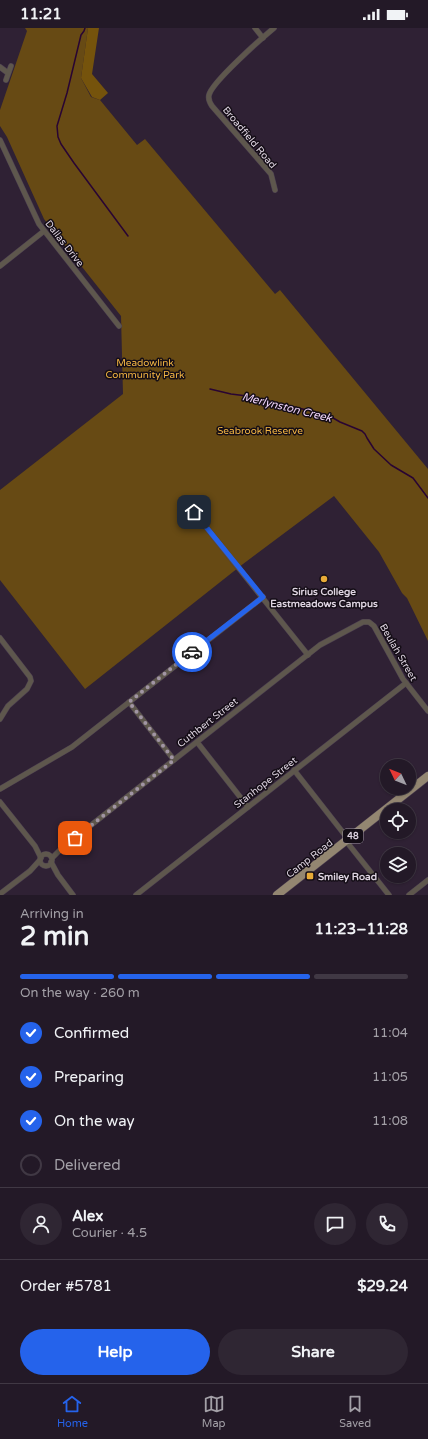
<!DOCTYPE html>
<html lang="en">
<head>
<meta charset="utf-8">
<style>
	:root { --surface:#231927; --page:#2f2633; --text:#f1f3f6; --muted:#a3a0a7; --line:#403844; --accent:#2563eb }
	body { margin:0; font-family:"Varela Round",sans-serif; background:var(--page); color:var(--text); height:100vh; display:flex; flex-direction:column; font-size:15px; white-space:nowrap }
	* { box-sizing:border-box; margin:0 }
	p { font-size:13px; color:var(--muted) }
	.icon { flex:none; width:22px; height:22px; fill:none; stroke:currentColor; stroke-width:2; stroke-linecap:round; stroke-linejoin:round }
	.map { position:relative; height:867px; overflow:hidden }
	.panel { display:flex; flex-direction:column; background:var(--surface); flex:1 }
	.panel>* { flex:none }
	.needle { width:26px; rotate:313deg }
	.tools { position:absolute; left:380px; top:731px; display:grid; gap:8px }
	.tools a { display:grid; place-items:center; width:36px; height:36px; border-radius:50%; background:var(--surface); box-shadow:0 1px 3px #0004,0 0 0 1px var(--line); font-size:20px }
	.pin { position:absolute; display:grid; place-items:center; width:34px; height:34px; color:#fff; margin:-17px; border-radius:8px; box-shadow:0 2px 6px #0006 }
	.courier { position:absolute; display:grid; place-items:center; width:40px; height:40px; margin:-20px; border:3px solid #2563eb; border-radius:50%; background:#fff; color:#222; box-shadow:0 1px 5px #0007 }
	.headline em { font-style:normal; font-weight:700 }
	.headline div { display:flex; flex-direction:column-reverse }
	.headline { display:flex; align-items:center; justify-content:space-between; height:68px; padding:0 20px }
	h1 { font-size:26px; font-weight:700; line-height:30px }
	.bar { display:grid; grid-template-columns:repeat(4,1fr); gap:6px 4px; align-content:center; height:48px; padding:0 20px }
	.bar i { height:5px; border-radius:3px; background:var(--line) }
	.bar .selected { background:var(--accent) }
	.bar p { grid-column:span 4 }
	.line { display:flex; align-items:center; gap:10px; padding:0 20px; border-top:1px solid var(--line) }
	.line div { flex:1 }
	.round { display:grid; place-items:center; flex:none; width:42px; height:42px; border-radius:21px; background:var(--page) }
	ol { padding:0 20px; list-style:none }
	li { display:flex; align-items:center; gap:12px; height:44px }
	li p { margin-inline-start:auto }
	li .icon { padding:4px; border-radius:50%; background:var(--accent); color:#fff; stroke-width:4 }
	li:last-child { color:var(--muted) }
	li i { width:22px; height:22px; border:2px solid var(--line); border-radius:50% }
	.action { display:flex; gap:8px; margin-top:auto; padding:8px 20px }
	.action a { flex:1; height:46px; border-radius:24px; background:var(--accent); color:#fff; font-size:16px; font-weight:700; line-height:46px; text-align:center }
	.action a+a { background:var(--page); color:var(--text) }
	.status { display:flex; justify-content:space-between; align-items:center; height:28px; padding:0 20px; background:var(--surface); direction:ltr }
	.status svg { height:11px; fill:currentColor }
	.tab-bar { display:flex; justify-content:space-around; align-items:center; height:56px; border-top:1px solid var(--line); background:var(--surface); font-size:11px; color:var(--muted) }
	.tab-bar a { display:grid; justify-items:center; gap:2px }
	.tab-bar .selected { color:var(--accent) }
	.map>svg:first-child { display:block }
	.green { fill:#674a14 }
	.forest { fill:#75530c }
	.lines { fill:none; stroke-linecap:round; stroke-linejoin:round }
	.stream { stroke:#290433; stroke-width:1.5 }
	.minor-casing { stroke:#4b3e50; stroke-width:6 }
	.primary-casing { stroke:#4b3e50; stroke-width:9 }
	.minor { stroke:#5e574d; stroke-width:5 }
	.primary { stroke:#938671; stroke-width:8 }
	.done { stroke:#a195a4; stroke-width:4; stroke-dasharray:0 7.2 }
	.route { stroke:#2563eb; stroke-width:5 }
	.poi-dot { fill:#e8ab37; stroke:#140d16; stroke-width:1.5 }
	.labels { text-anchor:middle; stroke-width:3; stroke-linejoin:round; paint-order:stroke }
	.shield { fill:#140d16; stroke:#a198a4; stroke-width:1 }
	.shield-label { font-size:9px; font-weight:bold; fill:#ded4e1 }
	.street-label { font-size:10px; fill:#ded4e1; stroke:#140d16 }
	.park-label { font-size:10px; fill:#f4b643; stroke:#140d16 }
	.poi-label { font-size:10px; font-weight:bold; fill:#ded4e1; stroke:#140d16 }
	.water-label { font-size:11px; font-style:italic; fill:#edd1f6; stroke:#140d16 }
</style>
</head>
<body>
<div class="status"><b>11:21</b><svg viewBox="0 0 49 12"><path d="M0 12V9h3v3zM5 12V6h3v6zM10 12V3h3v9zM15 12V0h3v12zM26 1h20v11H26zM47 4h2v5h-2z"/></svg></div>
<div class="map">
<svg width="428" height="867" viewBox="0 0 428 867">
	<rect width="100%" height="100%" fill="#2f2134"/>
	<path class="green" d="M25,0H88L81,50L91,69L100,72L137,117L145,111L275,266L280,262L428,441V613L407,570L402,565L379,524L334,468L243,536L85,661L0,552V462L123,366L121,288L44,191L7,109L0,98V82L27,3Z"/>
	<path class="forest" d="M88,0H99L92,46L108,65L100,72L92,69L81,50Z"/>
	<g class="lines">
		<g class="stream">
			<path d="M85,0L84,3L81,7L67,65L57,98L58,109L61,116L74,135L128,208"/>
			<path d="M210,361L231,366L247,368L328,387L340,394L362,403L365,406L367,410L374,421L391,437L413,450L428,470"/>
		</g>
		<g class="minor-casing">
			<g id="minor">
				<path d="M255,0L263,10"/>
				<path d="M274,0C262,10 212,54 209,67C208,71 210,75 212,78L271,146L275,162"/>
				<path d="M0,39L8,45"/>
				<path d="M6,52L11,38"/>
				<path d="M0,112L39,196L119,298"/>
				<path d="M0,238L44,203"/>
				<path d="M184,477L190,479L308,627"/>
				<path d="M0,610L30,649L31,653L27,661L8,678L0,691"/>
				<path d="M129,674L174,732"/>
				<path d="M197,714L248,779"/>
				<path d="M294,742L348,811"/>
				<path d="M0,761L72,719L263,569"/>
				<path d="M0,774L35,818L41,830"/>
				<path d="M346,813L389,867"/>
				<circle cx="46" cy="832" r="6"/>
				<path d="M52,830L62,820L320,617L363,594H369L374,598L403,651L428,683"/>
				<path d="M51,834L58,847L73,867"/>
				<path d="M0,866L30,843L40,832"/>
				<path d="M136,867L406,655"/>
				<path d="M409,867L428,852"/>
			</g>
		</g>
		<g class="primary-casing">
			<path id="primary" d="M277,867L428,748"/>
		</g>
		<use href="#minor" class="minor"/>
		<use href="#primary" class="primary"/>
	</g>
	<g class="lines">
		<path class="done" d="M75,810L174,732L129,674L192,624"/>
		<path class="route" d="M192,624L263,569L194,484"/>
	</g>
	<g class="poi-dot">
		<circle cx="324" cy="551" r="4"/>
		<rect x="306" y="844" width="8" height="8" rx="2"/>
	</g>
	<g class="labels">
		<rect class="shield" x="343" y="801" width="20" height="14" rx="3"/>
		<g class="shield-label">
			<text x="353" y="811">48</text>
		</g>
		<g class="street-label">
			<text transform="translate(250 109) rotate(50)" y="4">Broadfield Road</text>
			<text transform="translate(65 215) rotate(52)" y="4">Dallas Drive</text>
			<text transform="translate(399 624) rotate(60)" y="4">Beulah Street</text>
			<text transform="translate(207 694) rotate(-38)" y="4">Cuthbert Street</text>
			<text transform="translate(265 754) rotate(-38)" y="4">Stanhope Street</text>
			<text transform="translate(309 830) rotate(-38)" y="4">Camp Road</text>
		</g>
		<g class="park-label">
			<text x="145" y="338">Meadowlink<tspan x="145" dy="12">Community Park</tspan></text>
			<text x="260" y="406">Seabrook Reserve</text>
		</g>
		<g class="poi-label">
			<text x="324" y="567">Sirius College<tspan x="324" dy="12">Eastmeadows Campus</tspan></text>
			<text x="318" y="852" text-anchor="start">Smiley Road</text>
		</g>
		<g class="water-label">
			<text transform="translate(287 379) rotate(14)" y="4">Merlynston Creek</text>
		</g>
	</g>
</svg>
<div class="tools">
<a><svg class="needle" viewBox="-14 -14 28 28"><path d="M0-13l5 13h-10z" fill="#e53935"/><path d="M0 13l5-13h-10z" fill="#a3a0a7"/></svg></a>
<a><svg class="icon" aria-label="locate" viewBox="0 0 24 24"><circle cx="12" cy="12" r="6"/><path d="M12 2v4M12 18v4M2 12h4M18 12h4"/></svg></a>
<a><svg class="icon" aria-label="layers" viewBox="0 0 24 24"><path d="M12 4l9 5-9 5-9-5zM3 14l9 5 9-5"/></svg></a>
</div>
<div class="pin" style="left:75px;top:810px;background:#ea580c"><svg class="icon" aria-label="bag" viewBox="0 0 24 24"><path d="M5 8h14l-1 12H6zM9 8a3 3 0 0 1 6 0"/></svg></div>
<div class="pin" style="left:194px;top:484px;background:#1f2937"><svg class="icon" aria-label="home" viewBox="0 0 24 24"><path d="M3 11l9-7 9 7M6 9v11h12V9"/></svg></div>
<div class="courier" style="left:192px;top:624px"><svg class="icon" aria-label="car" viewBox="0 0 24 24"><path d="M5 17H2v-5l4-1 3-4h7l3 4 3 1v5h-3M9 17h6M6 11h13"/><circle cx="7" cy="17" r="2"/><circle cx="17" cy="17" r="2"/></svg></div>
</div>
<section class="panel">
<div class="headline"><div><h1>2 min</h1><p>Arriving in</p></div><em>11:23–11:28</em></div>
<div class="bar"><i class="selected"></i><i class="selected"></i><i class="selected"></i><i></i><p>On the way · 260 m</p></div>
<ol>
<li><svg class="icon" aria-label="check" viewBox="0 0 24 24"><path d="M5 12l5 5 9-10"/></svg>Confirmed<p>11:04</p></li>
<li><svg class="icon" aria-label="check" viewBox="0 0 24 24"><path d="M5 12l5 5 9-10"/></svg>Preparing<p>11:05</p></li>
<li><svg class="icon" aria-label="check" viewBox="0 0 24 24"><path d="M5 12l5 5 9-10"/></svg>On the way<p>11:08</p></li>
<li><i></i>Delivered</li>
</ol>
<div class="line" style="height:72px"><a class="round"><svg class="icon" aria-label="person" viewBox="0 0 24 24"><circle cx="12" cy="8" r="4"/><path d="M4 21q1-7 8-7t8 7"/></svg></a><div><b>Alex</b><p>Courier · 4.5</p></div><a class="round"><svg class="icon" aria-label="chat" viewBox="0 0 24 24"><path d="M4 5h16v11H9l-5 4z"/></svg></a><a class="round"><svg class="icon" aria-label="phone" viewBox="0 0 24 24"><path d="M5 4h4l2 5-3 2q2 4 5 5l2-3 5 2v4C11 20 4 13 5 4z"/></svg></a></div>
<div class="line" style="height:52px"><div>Order #5781</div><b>$29.24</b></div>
<div class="action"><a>Help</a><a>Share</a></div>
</section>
<nav class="tab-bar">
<a class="selected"><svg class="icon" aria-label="home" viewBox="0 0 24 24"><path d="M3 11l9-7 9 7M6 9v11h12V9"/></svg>Home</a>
<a><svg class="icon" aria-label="map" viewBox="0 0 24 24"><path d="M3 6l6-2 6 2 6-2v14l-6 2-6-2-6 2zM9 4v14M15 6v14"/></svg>Map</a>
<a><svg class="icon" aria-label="saved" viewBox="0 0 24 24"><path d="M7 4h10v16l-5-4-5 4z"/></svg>Saved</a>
</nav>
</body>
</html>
